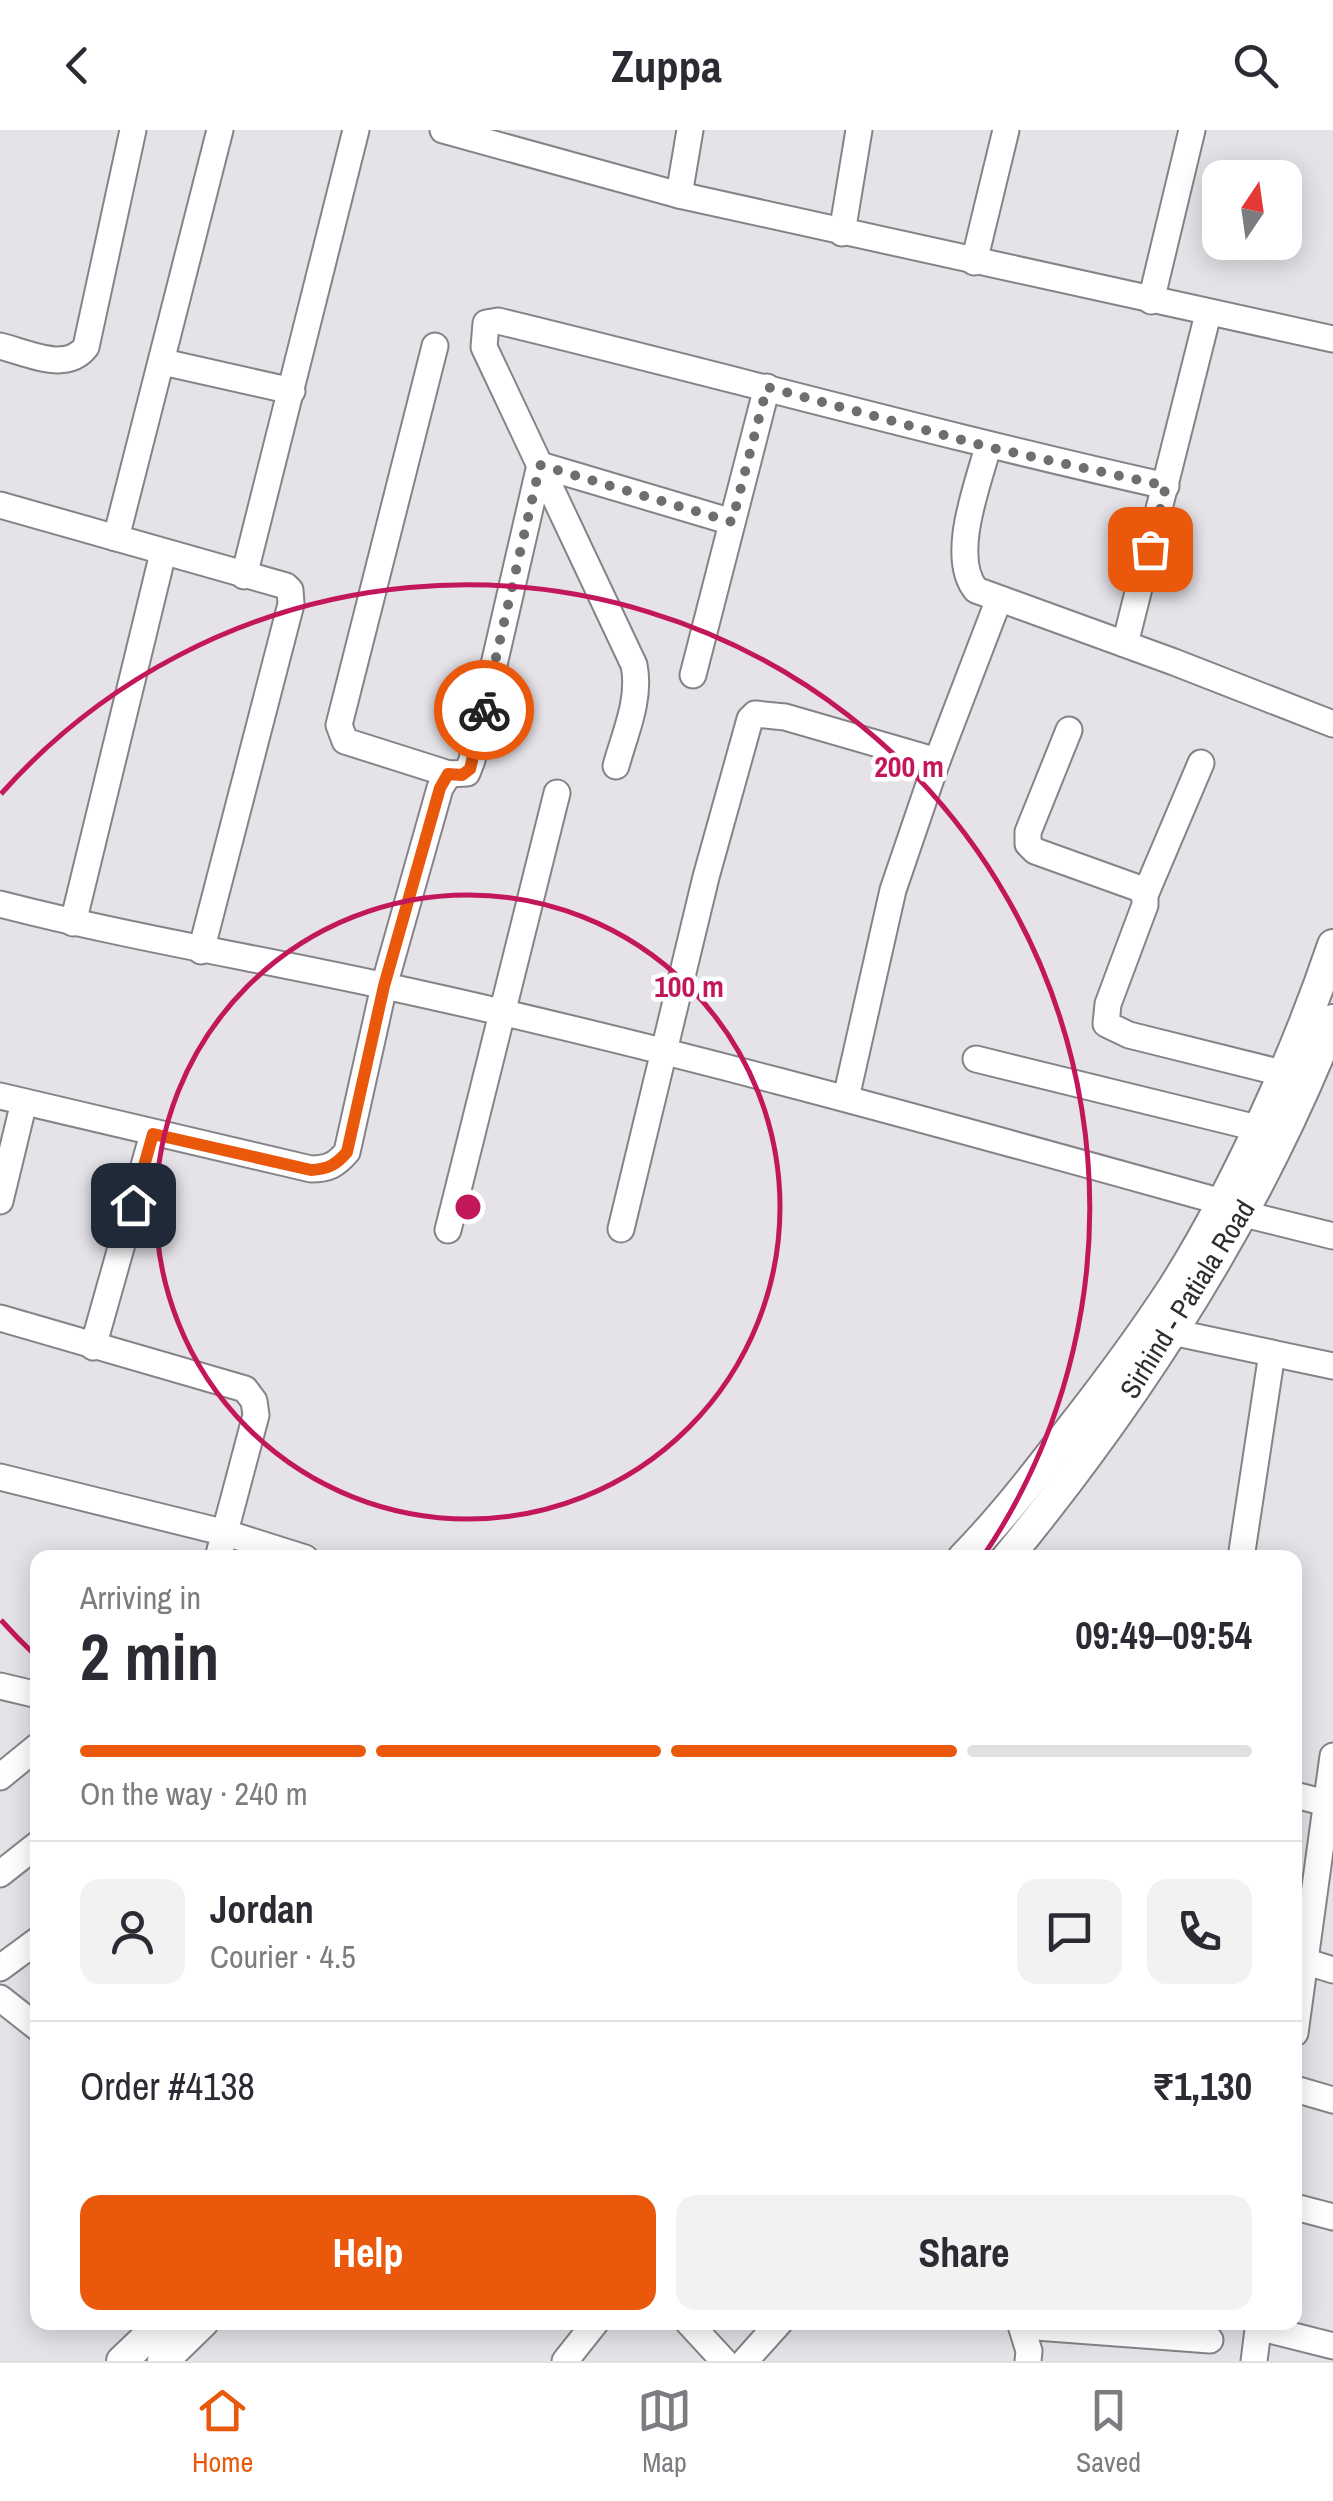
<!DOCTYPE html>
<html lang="en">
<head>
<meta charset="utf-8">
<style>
	:root { --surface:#fff; --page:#f2f2f3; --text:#2b2b33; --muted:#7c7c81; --line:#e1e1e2; --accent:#ea580c }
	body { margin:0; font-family:"Archivo Narrow",sans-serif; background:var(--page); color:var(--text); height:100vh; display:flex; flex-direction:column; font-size:38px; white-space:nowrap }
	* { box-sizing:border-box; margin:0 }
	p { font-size:32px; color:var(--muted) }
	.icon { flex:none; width:55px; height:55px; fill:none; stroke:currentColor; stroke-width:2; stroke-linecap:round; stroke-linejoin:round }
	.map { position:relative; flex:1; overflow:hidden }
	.panel { position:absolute; left:30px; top:1420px; width:1272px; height:780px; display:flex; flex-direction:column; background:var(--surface); border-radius:20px; box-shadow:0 5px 25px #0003 }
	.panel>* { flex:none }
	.needle { width:65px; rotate:13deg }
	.fabs { position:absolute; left:1202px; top:30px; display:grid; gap:20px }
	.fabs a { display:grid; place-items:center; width:100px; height:100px; border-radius:20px; background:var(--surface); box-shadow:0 5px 25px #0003; font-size:50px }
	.pin { position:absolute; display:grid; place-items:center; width:85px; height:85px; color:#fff; margin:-42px; border-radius:20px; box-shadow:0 5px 15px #0006 }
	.courier { position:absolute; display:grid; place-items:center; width:100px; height:100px; margin:-50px; border:8px solid #ea580c; border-radius:50%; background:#fff; color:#222; box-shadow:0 2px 12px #0007 }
	.headline em { font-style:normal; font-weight:700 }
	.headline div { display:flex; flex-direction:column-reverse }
	.headline { display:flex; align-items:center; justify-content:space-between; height:170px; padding:0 50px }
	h1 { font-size:65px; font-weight:700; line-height:75px }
	.bar { display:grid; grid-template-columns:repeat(4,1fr); gap:15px 10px; align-content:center; height:120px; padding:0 50px }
	.bar i { height:12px; border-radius:8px; background:var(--line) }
	.bar .selected { background:var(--accent) }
	.bar p { grid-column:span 4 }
	.line { display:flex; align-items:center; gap:25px; padding:0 50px; border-top:2px solid var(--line) }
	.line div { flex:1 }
	.round { display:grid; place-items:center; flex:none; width:105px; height:105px; border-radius:20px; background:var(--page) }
	.cta { display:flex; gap:20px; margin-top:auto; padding:20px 50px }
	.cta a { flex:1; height:115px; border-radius:20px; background:var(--accent); color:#fff; font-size:40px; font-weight:700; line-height:115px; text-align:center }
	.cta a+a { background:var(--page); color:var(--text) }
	header { display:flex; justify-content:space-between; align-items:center; height:130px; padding:0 50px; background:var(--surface); font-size:45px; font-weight:700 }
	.tab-bar { display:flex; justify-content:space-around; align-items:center; height:140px; border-top:2px solid var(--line); background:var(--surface); font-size:28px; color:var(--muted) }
	.tab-bar a { display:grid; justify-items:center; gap:5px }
	.tab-bar .selected { color:var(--accent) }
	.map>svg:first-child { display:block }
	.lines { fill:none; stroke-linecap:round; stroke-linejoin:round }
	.minor-casing { stroke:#858388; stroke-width:29 }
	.major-casing { stroke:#858388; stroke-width:34 }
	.minor { stroke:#fff; stroke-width:25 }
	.major { stroke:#fff; stroke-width:30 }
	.done { stroke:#6e6d70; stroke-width:10; stroke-dasharray:0 18 }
	.route { stroke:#ea580c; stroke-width:12 }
	.ring { fill:none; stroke:#c2185b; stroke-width:5 }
	.labels { text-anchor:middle; stroke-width:9; stroke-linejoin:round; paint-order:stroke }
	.street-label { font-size:28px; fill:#2e2d2f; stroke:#fff }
	.centre { fill:#c2185b; stroke:#fff; stroke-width:5 }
	.ring-label { font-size:30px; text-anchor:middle; font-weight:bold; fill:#c2185b; stroke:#fff; stroke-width:9; stroke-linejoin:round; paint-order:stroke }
</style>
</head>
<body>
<header><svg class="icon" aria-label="back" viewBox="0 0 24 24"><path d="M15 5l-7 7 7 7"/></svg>Zuppa<svg class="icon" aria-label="search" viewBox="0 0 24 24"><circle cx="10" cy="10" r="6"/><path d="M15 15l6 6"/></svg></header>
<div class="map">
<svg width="1333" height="2231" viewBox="0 0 1333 2231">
	<rect width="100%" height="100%" fill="#e5e3e8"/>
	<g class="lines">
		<g class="minor-casing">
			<g id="minor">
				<path d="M443,0L679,65L1333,209"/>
				<path d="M679,65L690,0"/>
				<path d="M842,103L859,0"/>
				<path d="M974,132L1006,0"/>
				<path d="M1151,171L1192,0"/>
				<path d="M0,216C28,223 66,243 86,217L133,0"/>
				<path d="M435,216L339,595L345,611L449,644"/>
				<path d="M163,232L292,261"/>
				<path d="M988,317C978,354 949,427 976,460L1174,532L1333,594"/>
				<path d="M0,375L286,456L290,460L291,474L201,821"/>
				<path d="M116,408L220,0"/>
				<path d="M244,446L356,0"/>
				<path d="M1125,514L1208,184"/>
				<path d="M693,545L767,257"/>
				<path d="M1069,600L1028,702V714L1035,721L1138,758L1145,765"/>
				<path d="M1201,633L1145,765V775L1108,874L1106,894L1129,905L1282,943"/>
				<path d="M616,636C625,603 641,569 634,535L484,217L486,193L498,191C721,245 942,306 1166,356"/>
				<path d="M0,774C128,807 257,828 385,856C667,917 944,995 1222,1072"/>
				<path d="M73,793L163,423"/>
				<path d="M976,929L1257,998"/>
				<path d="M0,966L311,1039C328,1039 336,1035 347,1022L384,856L440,658L449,644L467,643L472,630L540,335L732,392"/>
				<path d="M846,968L893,760L937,631L999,469"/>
				<path d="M0,1071L24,972"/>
				<path d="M1244,1084L1333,1106"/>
				<path d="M621,1099L706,747L750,589L755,584L785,587L937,631"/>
				<path d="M448,1100L557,663"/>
				<path d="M0,1188L245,1259L254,1271L256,1285L218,1428"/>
				<path d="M1172,1202L1333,1236"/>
				<path d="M93,1217L153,1004"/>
				<path d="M0,1347L226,1403L305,1428"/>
				<path d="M1241,1428L1272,1223"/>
				<path d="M0,1556L38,1565"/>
				<path d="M0,1647L38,1616"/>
				<path d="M1295,1665L1326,1673"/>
				<path d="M0,1744L38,1714"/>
				<path d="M1304,1831L1333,1840"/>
				<path d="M0,1838L38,1810"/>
				<path d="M0,1868L38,1898"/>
				<path d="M1295,1903L1333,1626"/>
				<path d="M1295,1959L1333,1970"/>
				<path d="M1295,2077L1333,2087"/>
				<path d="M688,2192L724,2231"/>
				<path d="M1020,2192L1029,2221L1028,2231"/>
				<path d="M1023,2196L1210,2210"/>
				<path d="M1258,2197L1333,2216"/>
				<path d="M565,2231L596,2192"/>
				<path d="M745,2231L780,2192"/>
				<path d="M1254,2231L1259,2192"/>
			</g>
		</g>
		<g class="major-casing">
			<g id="major">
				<path d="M963,1428C1002,1388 1036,1344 1070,1300C1106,1254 1141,1207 1173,1158C1235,1060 1296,925 1333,815"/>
				<path d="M1007,1428C1140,1266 1256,1086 1333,890"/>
				<path d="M122,2231L163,2192"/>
				<path d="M163,2231L203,2192"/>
			</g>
		</g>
		<use href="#minor" class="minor"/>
		<use href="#major" class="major"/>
	</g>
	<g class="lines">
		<path class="done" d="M484,580L540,335L732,392L767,257L988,317L1166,356L1150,419"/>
		<path class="route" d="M133,1075L153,1004L311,1040C328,1039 336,1035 347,1022L384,856L440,658L448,644L462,645L470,639L484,580"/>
	</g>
	<g class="ring">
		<circle cx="468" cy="1077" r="312"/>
		<path d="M35 1525A623 623 0 0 1 1 1490M1 664A623 623 0 0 1 984 1425"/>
	</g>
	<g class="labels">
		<g class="street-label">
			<text transform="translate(1187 1169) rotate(-58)" y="10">Sirhind - Patiala Road</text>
		</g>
	</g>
	<circle cx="468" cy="1077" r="15" class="centre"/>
	<g class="ring-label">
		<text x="909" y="647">200 m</text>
		<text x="689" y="867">100 m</text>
	</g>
</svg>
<div class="fabs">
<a><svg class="needle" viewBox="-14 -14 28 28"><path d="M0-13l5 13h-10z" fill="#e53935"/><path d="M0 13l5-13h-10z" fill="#7c7c81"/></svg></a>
</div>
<div class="pin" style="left:1150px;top:419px;background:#ea580c"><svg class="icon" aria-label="bag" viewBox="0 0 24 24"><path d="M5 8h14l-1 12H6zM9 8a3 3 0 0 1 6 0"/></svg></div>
<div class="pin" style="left:133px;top:1075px;background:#1f2937"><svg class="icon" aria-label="home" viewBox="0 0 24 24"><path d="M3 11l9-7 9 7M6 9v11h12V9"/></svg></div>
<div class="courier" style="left:484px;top:580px"><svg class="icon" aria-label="bike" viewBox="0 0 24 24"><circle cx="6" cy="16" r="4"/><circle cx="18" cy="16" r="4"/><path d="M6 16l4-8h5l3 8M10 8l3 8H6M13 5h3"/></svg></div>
<section class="panel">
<div class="headline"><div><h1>2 min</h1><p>Arriving in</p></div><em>09:49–09:54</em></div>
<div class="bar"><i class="selected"></i><i class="selected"></i><i class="selected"></i><i></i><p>On the way · 240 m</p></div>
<div class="line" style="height:180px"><a class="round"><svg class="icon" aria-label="person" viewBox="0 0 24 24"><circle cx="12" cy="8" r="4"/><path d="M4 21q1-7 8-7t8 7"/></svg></a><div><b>Jordan</b><p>Courier · 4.5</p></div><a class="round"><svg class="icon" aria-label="chat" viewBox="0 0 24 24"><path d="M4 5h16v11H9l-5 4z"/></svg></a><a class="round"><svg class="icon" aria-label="phone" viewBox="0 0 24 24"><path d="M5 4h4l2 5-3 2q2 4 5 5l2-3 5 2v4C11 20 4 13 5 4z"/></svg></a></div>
<div class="line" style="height:130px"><div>Order #4138</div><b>₹1,130</b></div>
<div class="cta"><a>Help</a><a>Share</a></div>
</section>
</div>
<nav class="tab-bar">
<a class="selected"><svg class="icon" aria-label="home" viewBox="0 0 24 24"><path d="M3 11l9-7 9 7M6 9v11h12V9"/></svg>Home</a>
<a><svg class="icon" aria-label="map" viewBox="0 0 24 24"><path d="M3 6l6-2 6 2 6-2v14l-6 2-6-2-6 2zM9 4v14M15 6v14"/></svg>Map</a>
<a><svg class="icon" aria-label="saved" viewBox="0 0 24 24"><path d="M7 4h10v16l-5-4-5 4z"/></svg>Saved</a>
</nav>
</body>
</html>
